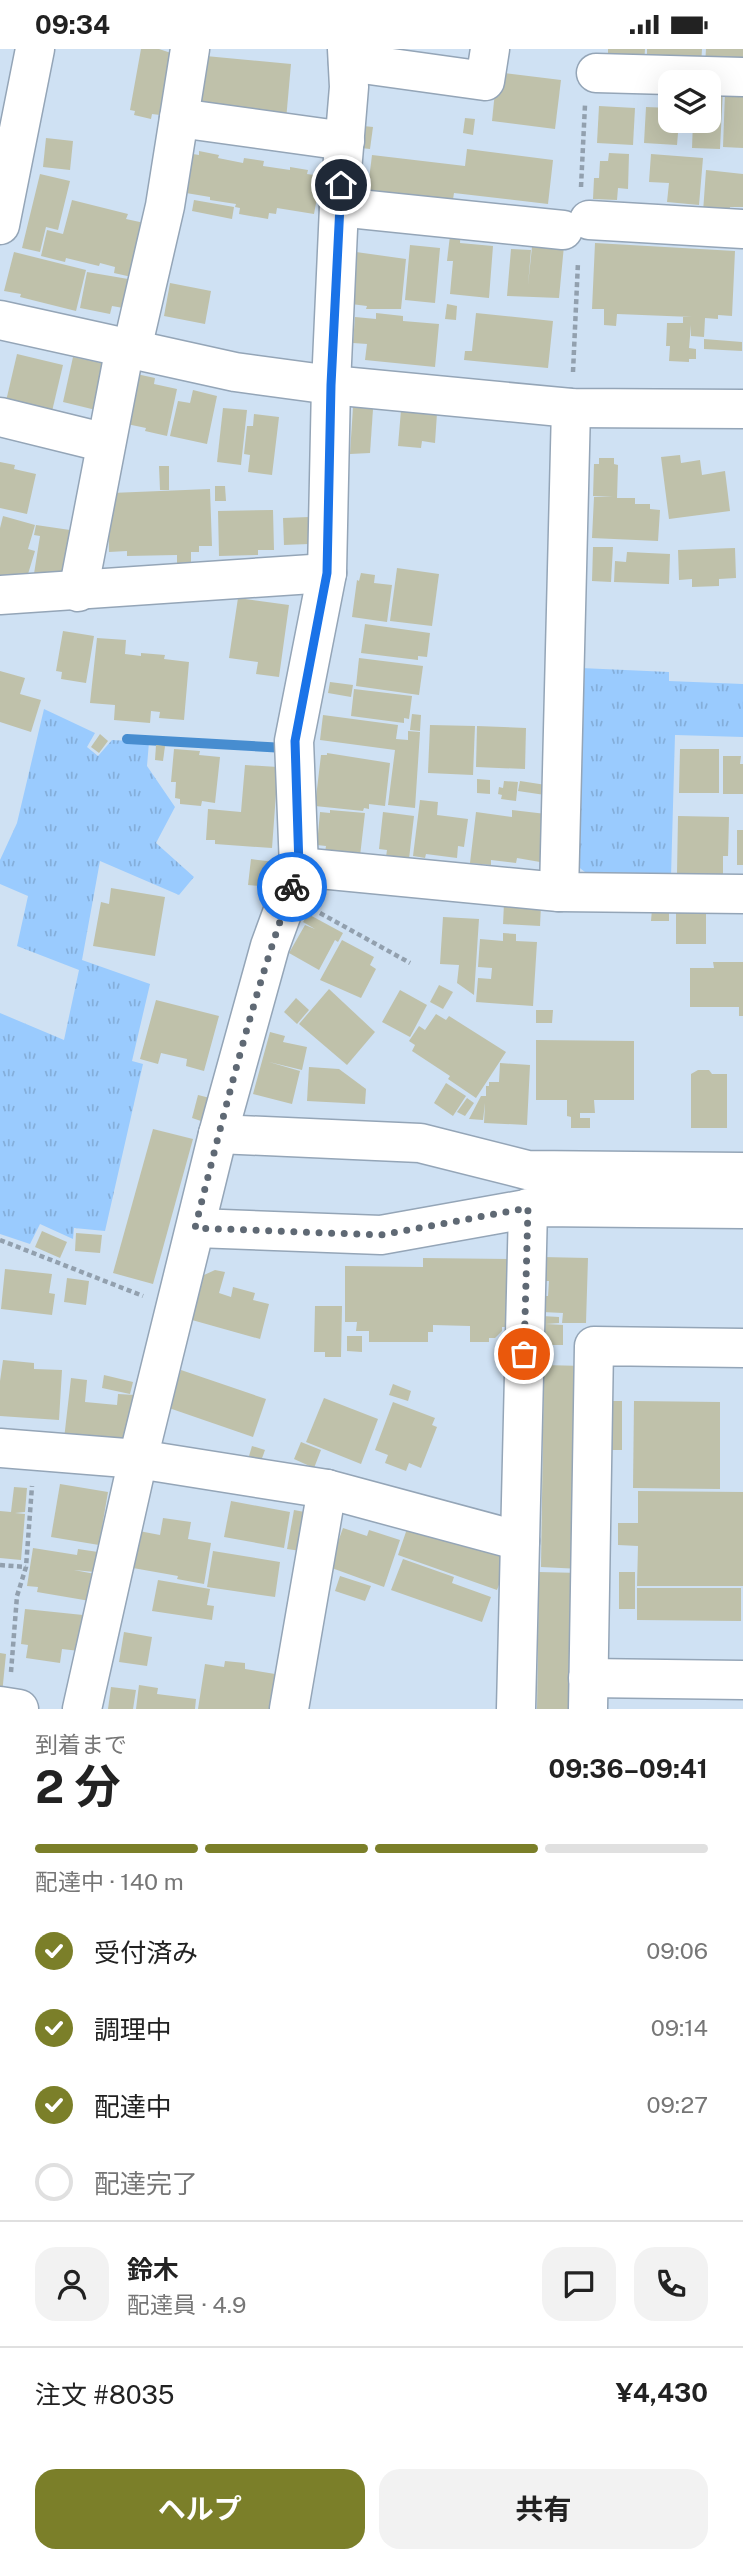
<!DOCTYPE html>
<html lang="ja">
<head>
<meta charset="utf-8">
<style>
	:root { --surface:#fff; --page:#f2f2f2; --text:#222; --muted:#767676; --line:#e0e0e0; --accent:#7b7f29 }
	body { margin:0; font-family:"Public Sans","Noto Sans JP",sans-serif; background:var(--page); color:var(--text); height:100vh; display:flex; flex-direction:column; font-size:26px; white-space:nowrap }
	* { box-sizing:border-box; margin:0 }
	p { font-size:23px; color:var(--muted) }
	.icon { flex:none; width:38px; height:38px; fill:none; stroke:currentColor; stroke-width:2; stroke-linecap:round; stroke-linejoin:round }
	.map { position:relative; height:1660px; overflow:hidden }
	.panel { display:flex; flex-direction:column; background:var(--surface); flex:1 }
	.panel>* { flex:none }
	.fabs { position:absolute; left:658px; top:21px; display:grid; gap:14px }
	.fabs a { display:grid; place-items:center; width:63px; height:63px; border-radius:14px; background:var(--surface); box-shadow:0 7px 28px #0002; font-size:35px }
	.pin { position:absolute; display:grid; place-items:center; width:60px; height:60px; color:#fff; margin:-30px; border:4px solid #fff; border-radius:50%; box-shadow:0 2px 7px #0007 }
	.courier { position:absolute; display:grid; place-items:center; width:70px; height:70px; margin:-35px; border:5px solid #1a73e8; border-radius:50%; background:#fff; color:#222; box-shadow:0 2px 9px #0007 }
	.head em { font-style:normal; font-weight:700 }
	.head div { display:flex; flex-direction:column-reverse }
	.head { display:flex; align-items:center; justify-content:space-between; height:119px; padding:0 35px }
	h1 { font-size:46px; font-weight:700; line-height:52px }
	.bar { display:grid; grid-template-columns:repeat(4,1fr); gap:10px 7px; align-content:center; height:84px; padding:0 35px }
	.bar i { height:9px; border-radius:5px; background:var(--line) }
	.bar .selected { background:var(--accent) }
	.bar p { grid-column:span 4 }
	.line { display:flex; align-items:center; gap:18px; padding:0 35px; border-top:2px solid var(--line) }
	.line div { flex:1 }
	.round { display:grid; place-items:center; flex:none; width:74px; height:74px; border-radius:21px; background:var(--page) }
	ol { padding:0 35px; list-style:none }
	li { display:flex; align-items:center; gap:21px; height:77px }
	li p { margin-inline-start:auto }
	li .icon { padding:7px; border-radius:50%; background:var(--accent); color:#fff; stroke-width:4 }
	li:last-child { color:var(--muted) }
	li i { width:38px; height:38px; border:4px solid var(--line); border-radius:50% }
	.primary-button { display:flex; gap:14px; margin-top:auto; padding:14px 35px }
	.primary-button a { flex:1; height:80px; border-radius:21px; background:var(--accent); color:#fff; font-size:28px; font-weight:700; line-height:80px; text-align:center }
	.primary-button a+a { background:var(--page); color:var(--text) }
	.status { display:flex; justify-content:space-between; align-items:center; height:49px; padding:0 35px; background:var(--surface); direction:ltr }
	.status svg { height:19px; fill:currentColor }
	.map>svg:first-child { display:block }
	.grass { fill:url(#grass-tufts) }
	.lines { fill:none; stroke-linecap:round; stroke-linejoin:round }
	.stream { stroke:#478dd0; stroke-width:10 }
	.building { fill:#bfc1aa }
	.minor-casing { stroke:#94a5b7; stroke-width:41 }
	.path { stroke:#92a0ae; stroke-width:4.5; stroke-dasharray:5 3.5; stroke-linecap:butt }
	.minor { stroke:#fff; stroke-width:38 }
	.done { stroke:#5f6974; stroke-width:7; stroke-dasharray:0 12.6 }
	.route { stroke:#1a73e8; stroke-width:9 }
</style>
</head>
<body>
<div class="status"><b>09:34</b><svg viewBox="0 0 49 12"><path d="M0 12V9h3v3zM5 12V6h3v6zM10 12V3h3v9zM15 12V0h3v12zM26 1h20v11H26zM47 4h2v5h-2z"/></svg></div>
<div class="map">
<svg width="743" height="1660" viewBox="0 0 743 1660">
	<defs>
		<pattern id="grass-tufts" width="24" height="20" patternUnits="userSpaceOnUse" patternTransform="scale(1.75)"><rect width="24" height="20" fill="#9acbfe"/><path d="M3 7l-1-3M5 7V3M7 7l1-3M15 17l-1-3M17 17v-4M19 17l1-3" fill="none" stroke="#84aeda"/></pattern>
	</defs>
	<rect width="100%" height="100%" fill="#cfe1f3"/>
	<g class="grass">
		<path d="M581,619L669,623V632L743,635V688L675,686L671,828L590,827L576,816Z"/>
		<path d="M44,660L95,684L87,698L98,707L112,691L149,693L147,717L175,758L156,794L194,828L179,846L100,812L82,911L150,935L132,1012L143,1015L105,1182L74,1179L73,1190L40,1175L30,1195L0,1185V964L64,991L79,921L17,897L28,847L0,835V811L17,774Z"/>
	</g>
	<g class="lines">
		<path class="stream" d="M127,690L285,699"/>
	</g>
	<g class="building">
		<path d="M141,0H159L174,5L168,67L152,65L151,70L134,66L135,62L130,61Z"/>
		<path d="M608,0H645L644,16L608,14Z"/>
		<path d="M647,0H702L701,15L647,12Z"/>
		<path d="M706,0H743V11L705,16Z"/>
		<path d="M195,6L291,15L286,71L190,62Z"/>
		<path d="M497,23L561,31L555,80L492,72Z"/>
		<path d="M709,40H723L720,100L692,99L693,72H709Z"/>
		<path d="M725,43L743,46V99L723,98Z"/>
		<path d="M599,57L635,59L633,96L597,94Z"/>
		<path d="M646,58L670,59V72H679L677,96L644,94Z"/>
		<path d="M465,69L475,70L473,86L463,84Z"/>
		<path d="M363,77L373,78L370,100L361,99Z"/>
		<path d="M46,89L73,92L70,121L43,118Z"/>
		<path d="M467,100L553,111L548,155L454,144L452,157L367,147L372,106L465,117Z"/>
		<path d="M199,102L219,106L218,109L243,114L244,109L264,112L263,117L290,121V118L308,121L307,125L321,127L314,165L277,159L276,165L269,164L268,170L239,165L240,159L235,158L236,155L210,151V148L180,143L187,104L199,106Z"/>
		<path d="M609,104L629,105L628,140L618,139L617,151L593,150L594,129H599L600,112H608Z"/>
		<path d="M651,105L703,109L699,156L667,153L669,134L649,133Z"/>
		<path d="M706,121L743,125V158H730L729,165L703,163Z"/>
		<path d="M40,125L70,132L58,181L46,178L40,203L22,199Z"/>
		<path d="M72,151L128,165L126,170L149,175L136,229L114,224L115,218L100,214L99,217L66,209L65,213L41,207L47,181L63,185Z"/>
		<path d="M194,151L234,158L232,170L192,162Z"/>
		<path d="M451,178L461,179L460,194L493,197L489,249L450,245L453,212H447Z"/>
		<path d="M548,184L565,186L559,249L507,247L511,200L531,201L528,236L532,198L547,199Z"/>
		<path d="M595,194L735,202L732,267L718,266V270L705,269L704,288L691,287V276L689,299L696,300V310H689V313L669,312L670,297H666L667,274H683V268H692L617,265L616,277L604,276V260H592Z"/>
		<path d="M410,196L440,199L435,254L405,251Z"/>
		<path d="M14,203L86,221L76,262L20,248L21,245L4,242Z"/>
		<path d="M356,203L406,210L401,260H366L367,257L351,255Z"/>
		<path d="M87,223L134,231L129,260L112,257L110,265L80,259Z"/>
		<path d="M170,234L211,242L205,275L164,267Z"/>
		<path d="M447,255L457,257L456,271L445,270Z"/>
		<path d="M376,264L403,267V272L439,275L435,318L365,311L367,295L353,294L355,268L376,270Z"/>
		<path d="M476,264L553,272L548,319L464,311L465,302H472Z"/>
		<path d="M704,290L742,293V302L704,300Z"/>
		<path d="M17,305L63,316L49,375L3,365Z"/>
		<path d="M73,308L111,316L100,362L63,353Z"/>
		<path d="M132,324L155,329L154,335L177,340L167,387L145,382L146,379L122,374Z"/>
		<path d="M193,341L217,347L207,395L170,387L178,352L190,354Z"/>
		<path d="M353,358L373,360L370,404L350,405Z"/>
		<path d="M223,359L247,361L241,416L217,413Z"/>
		<path d="M401,361L437,364L435,394L422,392L421,399L398,397Z"/>
		<path d="M254,365L279,368L272,426L248,423L250,406L244,405L247,377H253Z"/>
		<path d="M680,406L681,414L700,411L702,426L725,422L730,462L669,470L661,408Z"/>
		<path d="M599,409H614V415L618,416L617,449H635V455H650V460L660,461L658,492L592,489L594,448H613L593,447L594,415H599Z"/>
		<path d="M0,413L15,416L14,420L36,425L27,465L0,459Z"/>
		<path d="M159,417H169V441H160Z"/>
		<path d="M215,437H225L226,452H215Z"/>
		<path d="M210,440L212,497H199V503H191V517L177,518V506L127,507V502L109,503L108,453L111,444Z"/>
		<path d="M273,461L274,501H258V506L219,507L218,462Z"/>
		<path d="M3,467L35,476L28,500L35,502L25,535L0,536V479Z"/>
		<path d="M309,468V495L284,496L283,469Z"/>
		<path d="M36,476L70,481L69,485L79,487L73,529L33,531L40,487L34,486Z"/>
		<path d="M593,498H613L611,533L592,532Z"/>
		<path d="M735,499L736,529L719,530V537L692,538V530L679,531L678,501Z"/>
		<path d="M627,503L670,505L669,535L614,533L615,512L626,513Z"/>
		<path d="M397,519L439,525L432,577L390,572Z"/>
		<path d="M361,524L375,526L374,534L392,536L387,573L352,568L357,531L359,532Z"/>
		<path d="M238,549L289,556L279,628L256,625L258,613L229,609Z"/>
		<path d="M365,575L430,584L427,608L418,607V611L361,604Z"/>
		<path d="M63,582L94,587L86,634L61,630L62,623L56,622Z"/>
		<path d="M97,589L126,591L125,605L141,607V604L165,606L164,610L189,613L184,671L159,669L160,663L151,662L150,674L114,671L115,656L90,654Z"/>
		<path d="M359,609L423,617L419,646L356,637Z"/>
		<path d="M0,622L25,629L20,645L41,651L31,683L0,673Z"/>
		<path d="M330,633L353,636L351,648L328,644Z"/>
		<path d="M354,640L412,647L409,670L404,669V674L351,667Z"/>
		<path d="M412,665L421,666L420,682L410,681Z"/>
		<path d="M323,666L398,676L396,690L408,691V682L420,683L415,759L388,756L395,701L320,691Z"/>
		<path d="M430,676L475,677L473,726L428,724Z"/>
		<path d="M477,677L526,679L525,720L476,718Z"/>
		<path d="M100,685L108,692L99,704L91,698Z"/>
		<path d="M156,696L165,697L163,712L155,711Z"/>
		<path d="M174,700L200,702L199,706L220,708L215,754L202,752L201,757L180,755V750L175,749L176,733H171Z"/>
		<path d="M680,700H719V744H679Z"/>
		<path d="M327,704L390,714L385,757L369,755V760L364,759L363,762L315,757L321,706H327Z"/>
		<path d="M723,707H741L740,715H743V745H723Z"/>
		<path d="M245,716L278,718L272,799L215,795V791H206L208,760L241,763Z"/>
		<path d="M477,730L490,731V745L477,744Z"/>
		<path d="M504,732L518,733L516,752L501,750L502,746L498,745L499,738L503,739Z"/>
		<path d="M520,732L546,736L545,746L518,742Z"/>
		<path d="M420,751L438,753L437,766L468,770L464,798L458,797L457,809L426,805L425,809L413,807Z"/>
		<path d="M330,761L365,764L360,807L325,803L326,797L317,796L320,763L330,764Z"/>
		<path d="M512,761L546,765L540,813L517,809L516,814L491,811V816L470,814L476,763L512,768Z"/>
		<path d="M383,763L414,767L409,810L386,808L387,801L379,800Z"/>
		<path d="M678,767L729,768L728,807H723V826L677,825Z"/>
		<rect x="737" y="781" width="6" height="35"/>
		<path d="M251,810L275,813L272,838L248,836Z"/>
		<path d="M111,839L165,848L155,907L93,897L101,853L109,855Z"/>
		<path d="M504,854L541,856L540,877L503,875Z"/>
		<path d="M652,860H669V872H651Z"/>
		<path d="M706,862V895H676V863Z"/>
		<path d="M308,865L343,884L338,893L335,891L319,921L289,904L305,876L315,880L303,873Z"/>
		<path d="M443,868L479,870L474,946L457,934L459,916L440,915Z"/>
		<path d="M503,884L516,885V892L537,893L533,957L476,953L478,929L491,930L492,919L478,918L480,890L503,892Z"/>
		<path d="M342,891L374,908L370,916L376,920L361,949L320,931Z"/>
		<path d="M713,913H743V967H739V958H690V919H714Z"/>
		<path d="M439,936L453,943L443,960L430,953Z"/>
		<path d="M329,940L375,983L347,1016L299,975Z"/>
		<path d="M400,941L427,956L410,988L382,973Z"/>
		<path d="M296,949L309,961L297,975L284,963Z"/>
		<path d="M156,951L219,967L204,1022L186,1017L187,1010L161,1004L158,1015L140,1010Z"/>
		<path d="M536,961H553L552,974H536Z"/>
		<path d="M436,965L446,971L449,967L506,1003L476,1049L448,1030L450,1027L412,1002L415,996L409,992L419,977L425,981Z"/>
		<path d="M270,983L285,987L283,993L307,998L302,1021L269,1013L300,1022L292,1055L253,1045Z"/>
		<path d="M536,991L634,992V1051H594L595,1064H580V1069H590V1079H571V1068L567,1067V1051H536Z"/>
		<path d="M500,1014L530,1016L527,1076L484,1074L485,1054L483,1071L469,1070L481,1047H486V1037H489V1033H499Z"/>
		<path d="M309,1018L339,1020L366,1040L365,1055L307,1052Z"/>
		<path d="M698,1021H709L712,1025H727V1079H691V1025Z"/>
		<path d="M446,1034L466,1047L453,1067L434,1054Z"/>
		<path d="M198,1046L210,1049L204,1073L192,1069Z"/>
		<path d="M467,1049L474,1054L465,1067L457,1063Z"/>
		<path d="M153,1080L193,1090L153,1235L113,1224Z"/>
		<path d="M42,1182L67,1193L60,1209L35,1198Z"/>
		<path d="M76,1184L102,1186L100,1204L75,1202Z"/>
		<path d="M542,1208L588,1209L586,1274H562L563,1264L542,1263L543,1247H548L549,1232H542Z"/>
		<path d="M423,1209L509,1210L515,1278H502V1282L495,1289H489V1293H470V1277L433,1276V1283H428V1293H369V1282H356L357,1273H345V1217L423,1218Z"/>
		<path d="M5,1220L52,1225L49,1244L55,1245L52,1266L1,1260Z"/>
		<path d="M215,1221L225,1223L219,1244L231,1248L233,1238L255,1244L253,1251L269,1255L260,1290L192,1271L204,1226Z"/>
		<path d="M67,1229L89,1232L86,1256L64,1253Z"/>
		<path d="M315,1257H342L341,1308H325V1303H314Z"/>
		<path d="M542,1267L559,1268V1274L546,1275L563,1276V1296H542Z"/>
		<path d="M347,1287H362V1303L347,1302Z"/>
		<path d="M3,1311L34,1314V1320L62,1321L59,1371L0,1367V1332Z"/>
		<path d="M544,1316L584,1317L581,1520L541,1518Z"/>
		<path d="M181,1321L266,1350L253,1388L169,1359Z"/>
		<path d="M104,1326L133,1333L130,1345L102,1339Z"/>
		<path d="M71,1329L87,1331L85,1353L117,1356L118,1345L135,1346L122,1396L64,1390Z"/>
		<path d="M393,1335L411,1342L408,1352L389,1346Z"/>
		<path d="M324,1349L378,1370L361,1415L306,1393Z"/>
		<rect x="611" y="1352" width="11" height="49"/>
		<path d="M634,1352L720,1353V1440L633,1439Z"/>
		<path d="M393,1353L435,1369L432,1376L437,1378L421,1419L409,1414L406,1422L385,1414L388,1406L375,1401Z"/>
		<path d="M301,1393L321,1401L314,1419L294,1410Z"/>
		<path d="M252,1397L265,1401L261,1412L249,1407Z"/>
		<path d="M60,1435L108,1443L99,1496L51,1488Z"/>
		<path d="M14,1438L27,1439L25,1463L15,1464L25,1465L21,1511L0,1509V1462L11,1463Z"/>
		<path d="M638,1442L743,1443V1537H637L638,1497L618,1496V1474H638Z"/>
		<path d="M231,1452L290,1463L284,1499L224,1488Z"/>
		<path d="M294,1461L315,1465L308,1503L287,1500Z"/>
		<path d="M163,1469L191,1473L188,1490L211,1494L204,1535L177,1530L178,1527L133,1519L139,1482L160,1486Z"/>
		<path d="M408,1477L504,1507L499,1521L504,1523L497,1541L398,1506Z"/>
		<path d="M343,1479L367,1487L369,1481L400,1491L384,1538L329,1518Z"/>
		<path d="M33,1499L77,1506L78,1500L98,1503L95,1523L74,1521L95,1525L90,1552L37,1543L38,1538L27,1537Z"/>
		<path d="M213,1502L280,1513L275,1548L207,1538Z"/>
		<path d="M403,1510L454,1528L452,1534L491,1548L482,1573L391,1541Z"/>
		<path d="M539,1523L581,1524L579,1660H537Z"/>
		<rect x="619" y="1523" width="16" height="37"/>
		<path d="M340,1527L371,1537L365,1552L335,1542Z"/>
		<path d="M158,1531L210,1540L207,1556L214,1557L212,1571L152,1562Z"/>
		<path d="M637,1539H741V1572L637,1571Z"/>
		<path d="M25,1560L83,1566L79,1602L62,1600L60,1614L26,1609L28,1596L21,1595Z"/>
		<path d="M124,1583L152,1588L147,1617L119,1613Z"/>
		<path d="M0,1604L6,1605L2,1645H0Z"/>
		<path d="M225,1612L245,1614V1620L281,1626L277,1660H198L205,1615L224,1618Z"/>
		<path d="M139,1636L158,1639L157,1645L196,1650L195,1660H136Z"/>
		<path d="M111,1638L136,1641L133,1660H108Z"/>
	</g>
	<g class="lines">
		<g class="minor-casing">
			<g id="minor">
				<path d="M348,13L485,32L490,0"/>
				<path d="M596,24L743,28"/>
				<path d="M179,69L345,92"/>
				<path d="M339,158L563,181"/>
				<path d="M589,171L743,180"/>
				<path d="M0,176L35,0"/>
				<path d="M0,271L235,323L331,336L571,359L743,360"/>
				<path d="M132,300L165,157L190,0"/>
				<path d="M0,368L106,394"/>
				<path d="M78,543L125,298"/>
				<path d="M0,546L327,524"/>
				<path d="M299,818L559,843L743,845"/>
				<path d="M559,843L571,359"/>
				<path d="M218,1085L420,1094L527,1121L743,1123"/>
				<path d="M196,1179L381,1186L537,1158L743,1160"/>
				<path d="M0,1399L138,1410L327,1440L520,1492"/>
				<path d="M588,1629L743,1631"/>
				<path d="M0,1657L19,1660"/>
				<path d="M82,1660L138,1410L218,1085L270,897L299,818L294,692L327,524L331,336L339,158L349,38L347,0"/>
				<path d="M289,1660L327,1440"/>
				<path d="M516,1660L528,1159"/>
				<path d="M588,1660L594,1297L743,1299"/>
			</g>
		</g>
		<g class="path">
			<path d="M581,138L585,56"/>
			<path d="M573,323L578,213"/>
			<path d="M320,864L410,914"/>
			<path d="M0,1191L143,1247"/>
			<path d="M0,1516L26,1518"/>
			<path d="M11,1623L17,1547L26,1518L32,1437"/>
		</g>
		<use href="#minor" class="minor"/>
	</g>
	<g class="lines">
		<path class="done" d="M292,838C252,949 224,1065 195,1179L381,1186L528,1159L524,1305"/>
		<path class="route" d="M292,838L299,818L295,692L327,524L331,336L341,136"/>
	</g>
</svg>
<div class="fabs">
<a><svg class="icon" aria-label="layers" viewBox="0 0 24 24"><path d="M12 4l9 5-9 5-9-5zM3 14l9 5 9-5"/></svg></a>
</div>
<div class="pin" style="left:524px;top:1305px;background:#ea580c"><svg class="icon" aria-label="bag" viewBox="0 0 24 24"><path d="M5 8h14l-1 12H6zM9 8a3 3 0 0 1 6 0"/></svg></div>
<div class="pin" style="left:341px;top:136px;background:#1f2937"><svg class="icon" aria-label="home" viewBox="0 0 24 24"><path d="M3 11l9-7 9 7M6 9v11h12V9"/></svg></div>
<div class="courier" style="left:292px;top:838px"><svg class="icon" aria-label="bike" viewBox="0 0 24 24"><circle cx="6" cy="16" r="4"/><circle cx="18" cy="16" r="4"/><path d="M6 16l4-8h5l3 8M10 8l3 8H6M13 5h3"/></svg></div>
</div>
<section class="panel">
<div class="head"><div><h1>2 分</h1><p>到着まで</p></div><em>09:36–09:41</em></div>
<div class="bar"><i class="selected"></i><i class="selected"></i><i class="selected"></i><i></i><p>配達中 · 140 m</p></div>
<ol>
<li><svg class="icon" aria-label="check" viewBox="0 0 24 24"><path d="M5 12l5 5 9-10"/></svg>受付済み<p>09:06</p></li>
<li><svg class="icon" aria-label="check" viewBox="0 0 24 24"><path d="M5 12l5 5 9-10"/></svg>調理中<p>09:14</p></li>
<li><svg class="icon" aria-label="check" viewBox="0 0 24 24"><path d="M5 12l5 5 9-10"/></svg>配達中<p>09:27</p></li>
<li><i></i>配達完了</li>
</ol>
<div class="line" style="height:126px"><a class="round"><svg class="icon" aria-label="person" viewBox="0 0 24 24"><circle cx="12" cy="8" r="4"/><path d="M4 21q1-7 8-7t8 7"/></svg></a><div><b>鈴木</b><p>配達員 · 4.9</p></div><a class="round"><svg class="icon" aria-label="chat" viewBox="0 0 24 24"><path d="M4 5h16v11H9l-5 4z"/></svg></a><a class="round"><svg class="icon" aria-label="phone" viewBox="0 0 24 24"><path d="M5 4h4l2 5-3 2q2 4 5 5l2-3 5 2v4C11 20 4 13 5 4z"/></svg></a></div>
<div class="line" style="height:91px"><div>注文 #8035</div><b>¥4,430</b></div>
<div class="primary-button"><a>ヘルプ</a><a>共有</a></div>
</section>
</body>
</html>
